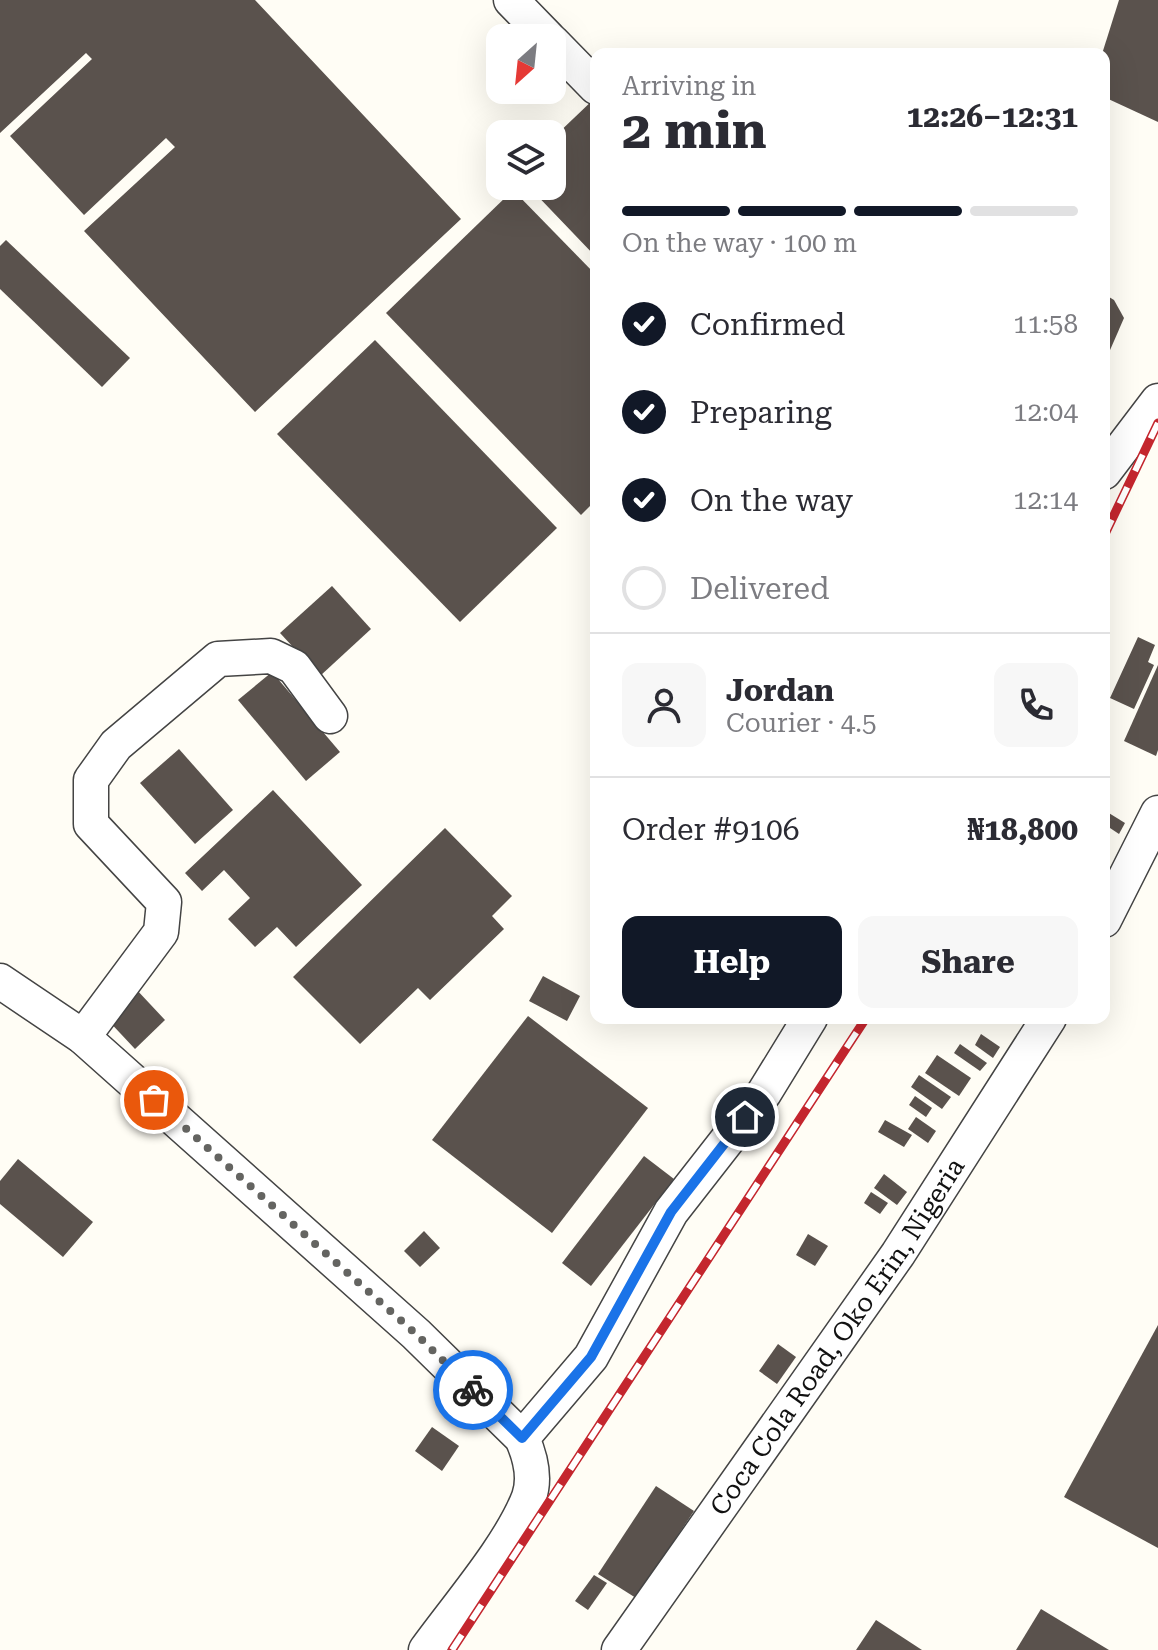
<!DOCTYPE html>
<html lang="en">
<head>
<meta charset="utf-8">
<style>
	:root { --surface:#fff; --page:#f7f7f7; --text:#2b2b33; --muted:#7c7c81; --line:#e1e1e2; --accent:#111827 }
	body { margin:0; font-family:"Roboto Serif",serif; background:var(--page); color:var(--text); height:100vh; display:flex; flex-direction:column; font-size:30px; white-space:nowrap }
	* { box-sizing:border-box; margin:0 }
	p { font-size:26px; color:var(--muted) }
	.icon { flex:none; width:44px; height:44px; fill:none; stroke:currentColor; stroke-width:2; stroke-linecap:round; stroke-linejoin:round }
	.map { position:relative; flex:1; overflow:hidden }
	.panel { position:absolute; left:590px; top:48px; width:520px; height:976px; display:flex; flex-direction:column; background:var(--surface); border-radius:16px; box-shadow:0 8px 32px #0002 }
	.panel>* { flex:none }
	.needle { width:52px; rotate:207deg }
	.controls { position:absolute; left:486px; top:24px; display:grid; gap:16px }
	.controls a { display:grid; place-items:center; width:80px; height:80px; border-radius:16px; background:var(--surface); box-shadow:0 8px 32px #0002; font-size:40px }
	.pin { position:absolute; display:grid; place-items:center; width:68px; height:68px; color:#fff; margin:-34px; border:4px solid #fff; border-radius:50%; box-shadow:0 2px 8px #0007 }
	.courier { position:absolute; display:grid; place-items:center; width:80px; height:80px; margin:-40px; border:6px solid #1a73e8; border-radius:50%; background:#fff; color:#222; box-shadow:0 2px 10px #0007 }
	.summary em { font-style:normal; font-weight:700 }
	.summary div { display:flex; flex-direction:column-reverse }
	.summary { display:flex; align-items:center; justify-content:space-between; height:136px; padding:0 32px }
	h1 { font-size:52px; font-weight:700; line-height:60px }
	.bar { display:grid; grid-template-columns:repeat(4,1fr); gap:12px 8px; align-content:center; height:96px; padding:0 32px }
	.bar i { height:10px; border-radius:6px; background:var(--line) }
	.bar .current { background:var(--accent) }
	.bar p { grid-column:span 4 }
	.line { display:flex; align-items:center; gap:20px; padding:0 32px; border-top:2px solid var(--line) }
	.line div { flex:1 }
	.round { display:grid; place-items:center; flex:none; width:84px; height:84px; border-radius:16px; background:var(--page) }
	ol { padding:0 32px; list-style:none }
	li { display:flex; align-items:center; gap:24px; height:88px }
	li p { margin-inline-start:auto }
	li .icon { padding:8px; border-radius:50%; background:var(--accent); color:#fff; stroke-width:4 }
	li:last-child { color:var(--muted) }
	li i { width:44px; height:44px; border:4px solid var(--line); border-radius:50% }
	.action { display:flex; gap:16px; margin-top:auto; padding:16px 32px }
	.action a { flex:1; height:92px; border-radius:16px; background:var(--accent); color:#fff; font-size:32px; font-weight:700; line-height:92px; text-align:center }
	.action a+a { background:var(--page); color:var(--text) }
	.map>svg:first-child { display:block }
	.building { fill:#5a524d }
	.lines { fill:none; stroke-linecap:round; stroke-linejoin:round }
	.minor-casing { stroke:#444; stroke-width:37 }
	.minor { stroke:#fff; stroke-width:34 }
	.rail-casing { stroke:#c4262e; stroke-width:9 }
	.rail { stroke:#fff; stroke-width:6; stroke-dasharray:18; stroke-linecap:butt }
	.done { stroke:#646461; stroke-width:8; stroke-dasharray:0 14.4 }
	.route { stroke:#1a73e8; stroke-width:10 }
	.labels { text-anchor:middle; stroke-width:8; stroke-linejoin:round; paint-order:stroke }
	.street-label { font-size:26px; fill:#111; stroke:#fff }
</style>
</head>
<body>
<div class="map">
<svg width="1158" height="1650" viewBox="0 0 1158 1650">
	<rect width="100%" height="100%" fill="#fffdf5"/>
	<g class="building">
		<path d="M0,0H255L461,219L255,412L84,231L175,147L166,138L84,215L10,136L92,59L86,53L0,133Z"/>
		<path d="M1119,0H1158V122L1104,97L1102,54Z"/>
		<path d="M596,97V257L528,186H552V139Z"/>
		<path d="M513,190L596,275V500L581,515L386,313Z"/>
		<path d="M6,240L130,358L102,387L0,289V246Z"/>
		<path d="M1104,294L1114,300L1124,318L1104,364Z"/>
		<path d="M375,340L557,528L460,622L277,434Z"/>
		<path d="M332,586L371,629L320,676L280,633Z"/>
		<path d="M1138,637L1155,645L1148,662L1154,665L1134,709L1110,698Z"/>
		<path d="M1158,665V750L1156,756L1124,741Z"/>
		<path d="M272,672L340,752L306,781L238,700Z"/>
		<path d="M179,749L233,810L195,844L140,783Z"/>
		<path d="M273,790L362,885L296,947L277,927L255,947L228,919L250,898L224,870L202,891L185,873Z"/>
		<path d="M1104,810L1125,823L1119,834L1104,824Z"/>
		<path d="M445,828L512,896L492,916L504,929L430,1000L418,988L360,1044L293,977Z"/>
		<path d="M543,976L580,996L567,1021L529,1001Z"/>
		<path d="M135,988L165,1020L135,1049L105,1017Z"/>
		<path d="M528,1016L648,1108L552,1233L432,1140Z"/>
		<path d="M981,1034L1000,1047L993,1058L975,1045Z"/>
		<path d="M960,1044L987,1063L980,1071L954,1053Z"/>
		<path d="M937,1055L971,1078L959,1096L925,1073Z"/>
		<path d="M919,1075L951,1097L942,1109L911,1087Z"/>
		<path d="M915,1096L932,1108L926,1117L909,1105Z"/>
		<path d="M916,1117L936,1131L928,1143L908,1129Z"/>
		<path d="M885,1120L912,1135L904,1147L878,1132Z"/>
		<path d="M644,1156L674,1179L591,1286L562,1263Z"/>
		<path d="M18,1159L93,1222L63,1257L0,1204V1181Z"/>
		<path d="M884,1174L907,1192L897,1205L874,1188Z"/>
		<path d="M871,1192L888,1203L880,1214L864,1203Z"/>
		<path d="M424,1231L440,1248L420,1267L404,1251Z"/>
		<path d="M808,1234L828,1246L815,1266L796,1255Z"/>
		<path d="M1158,1325V1548L1064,1497Z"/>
		<path d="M778,1344L796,1357L777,1384L759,1371Z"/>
		<path d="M432,1427L459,1446L442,1471L415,1451Z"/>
		<path d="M656,1486L694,1511L636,1598L598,1574Z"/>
		<path d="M594,1575L607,1583L588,1610L575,1601Z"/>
		<path d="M1041,1609L1109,1650H1016Z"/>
		<path d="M876,1620L922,1650H856Z"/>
	</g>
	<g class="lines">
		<g class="minor-casing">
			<g id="minor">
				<path d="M511,0L548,38"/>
				<path d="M552,42L596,87"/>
				<path d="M1104,472L1158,401"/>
				<path d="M1104,920L1158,813"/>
				<path d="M0,981L83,1037L416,1334L522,1438C530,1456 536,1477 529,1497C511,1545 457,1607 426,1650"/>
				<path d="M83,1037L161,932L164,902L91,824V780L116,745L218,659L271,656L294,667L330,716"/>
				<path d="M522,1438L591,1357L671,1212L764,1093L810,1018"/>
				<path id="s1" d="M619,1650L898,1254L1049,1018"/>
			</g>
		</g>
		<use href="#minor" class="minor"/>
		<g class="rail-casing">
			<g id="rail">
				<path d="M1104,536L1158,423"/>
				<path d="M452,1650L866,1018"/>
			</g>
		</g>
		<use href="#rail" class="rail"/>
	</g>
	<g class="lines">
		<path class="done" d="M154,1100L416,1334L473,1390"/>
		<path class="route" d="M473,1390L522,1438L591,1357L671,1212L745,1117"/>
	</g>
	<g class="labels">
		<g class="street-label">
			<text dy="9" stroke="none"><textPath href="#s1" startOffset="382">Coca Cola Road, Oko Erin, Nigeria</textPath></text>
		</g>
	</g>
</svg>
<div class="controls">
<a><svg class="needle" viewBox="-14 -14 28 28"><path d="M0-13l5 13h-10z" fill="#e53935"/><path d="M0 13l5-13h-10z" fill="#7c7c81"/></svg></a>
<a><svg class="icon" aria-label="layers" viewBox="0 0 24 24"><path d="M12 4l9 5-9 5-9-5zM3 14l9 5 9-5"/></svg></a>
</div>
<div class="pin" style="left:154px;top:1100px;background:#ea580c"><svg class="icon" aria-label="bag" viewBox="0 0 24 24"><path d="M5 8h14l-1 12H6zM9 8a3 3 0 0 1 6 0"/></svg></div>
<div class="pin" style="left:745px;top:1117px;background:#1f2937"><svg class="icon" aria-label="home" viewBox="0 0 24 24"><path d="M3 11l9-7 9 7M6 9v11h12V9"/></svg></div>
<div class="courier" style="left:473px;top:1390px"><svg class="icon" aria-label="bike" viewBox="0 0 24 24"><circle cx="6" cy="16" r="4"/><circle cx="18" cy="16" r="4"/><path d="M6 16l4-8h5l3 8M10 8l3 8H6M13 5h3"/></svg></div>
<section class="panel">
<div class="summary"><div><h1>2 min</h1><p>Arriving in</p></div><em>12:26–12:31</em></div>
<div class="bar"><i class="current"></i><i class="current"></i><i class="current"></i><i></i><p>On the way · 100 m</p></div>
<ol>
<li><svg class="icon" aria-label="check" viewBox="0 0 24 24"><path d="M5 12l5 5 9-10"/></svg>Confirmed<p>11:58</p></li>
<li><svg class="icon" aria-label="check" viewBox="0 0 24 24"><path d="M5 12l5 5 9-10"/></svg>Preparing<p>12:04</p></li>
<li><svg class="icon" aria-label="check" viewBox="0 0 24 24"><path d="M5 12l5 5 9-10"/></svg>On the way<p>12:14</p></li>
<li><i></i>Delivered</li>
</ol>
<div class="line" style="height:144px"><a class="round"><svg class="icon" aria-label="person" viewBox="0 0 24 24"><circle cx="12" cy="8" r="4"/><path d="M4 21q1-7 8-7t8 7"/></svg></a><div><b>Jordan</b><p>Courier · 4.5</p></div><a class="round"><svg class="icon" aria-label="phone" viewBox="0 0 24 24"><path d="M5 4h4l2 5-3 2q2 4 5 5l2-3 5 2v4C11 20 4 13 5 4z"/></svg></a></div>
<div class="line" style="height:104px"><div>Order #9106</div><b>₦18,800</b></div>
<div class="action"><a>Help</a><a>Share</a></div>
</section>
</div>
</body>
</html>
